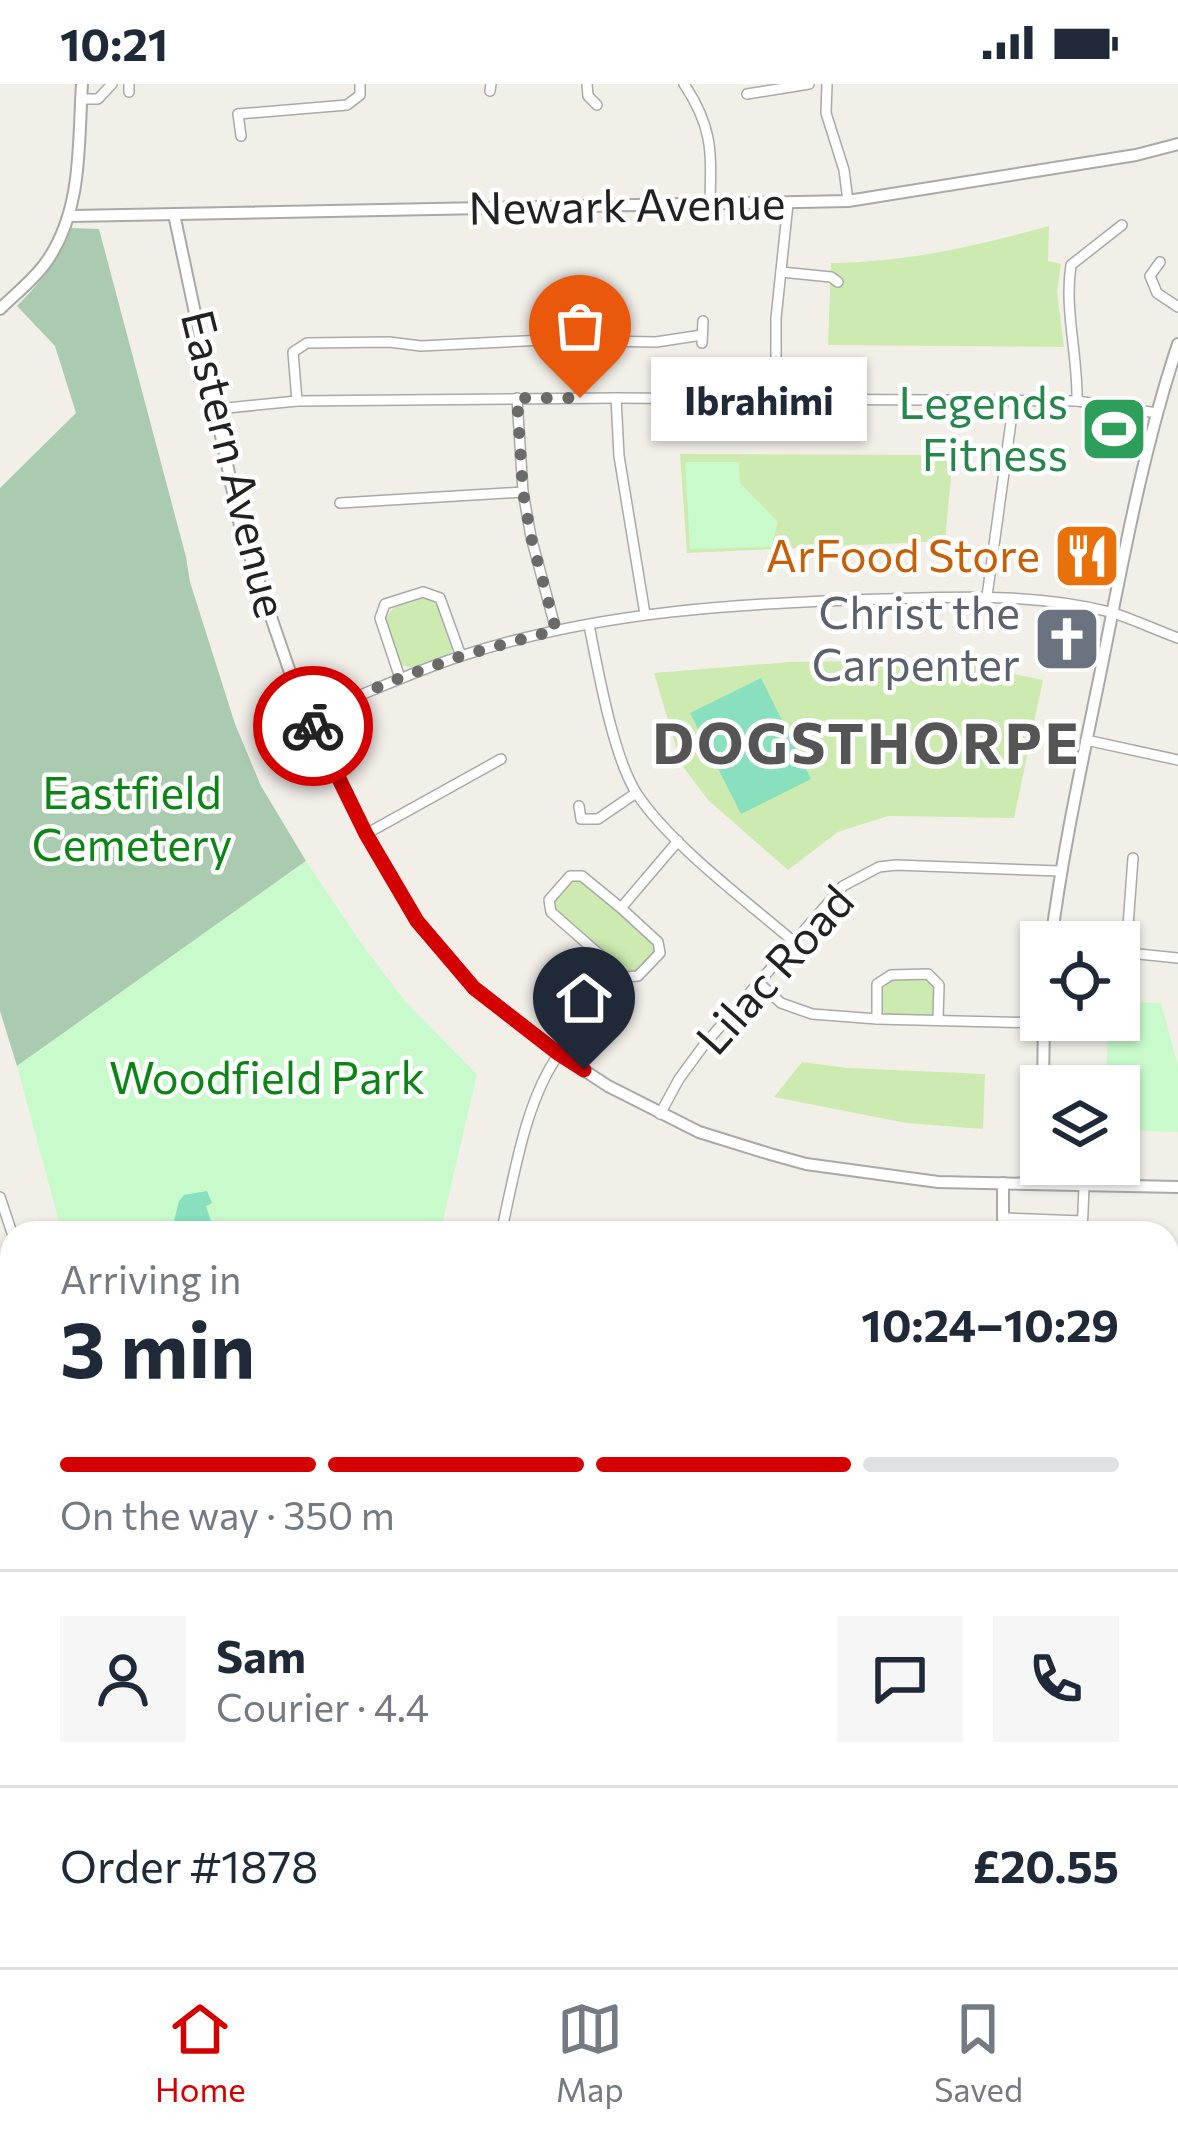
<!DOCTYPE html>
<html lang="en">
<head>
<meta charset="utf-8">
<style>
	:root { --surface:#fff; --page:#f6f6f7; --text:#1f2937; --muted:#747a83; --line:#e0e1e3; --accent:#d40000 }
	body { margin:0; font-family:Commissioner,sans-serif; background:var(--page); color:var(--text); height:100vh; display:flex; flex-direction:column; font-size:45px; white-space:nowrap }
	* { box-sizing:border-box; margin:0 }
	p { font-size:39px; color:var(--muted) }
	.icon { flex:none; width:66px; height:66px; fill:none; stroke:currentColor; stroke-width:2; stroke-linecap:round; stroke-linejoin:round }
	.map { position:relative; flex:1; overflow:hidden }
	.side { position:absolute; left:0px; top:1137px; width:1179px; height:747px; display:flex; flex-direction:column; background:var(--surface); border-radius:36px 36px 0 0; box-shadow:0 3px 9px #0004 }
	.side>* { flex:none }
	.controls { position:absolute; left:1020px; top:837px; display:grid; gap:24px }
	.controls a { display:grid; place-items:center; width:120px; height:120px; border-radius:0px; background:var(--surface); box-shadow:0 3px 9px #0004; font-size:60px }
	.pin { position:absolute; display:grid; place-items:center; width:102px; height:102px; color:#fff; margin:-123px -51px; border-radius:50% 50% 50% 0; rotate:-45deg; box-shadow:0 0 12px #0007 }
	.pin .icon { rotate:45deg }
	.courier { position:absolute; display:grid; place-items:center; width:120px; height:120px; margin:-60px; border:9px solid #d40000; border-radius:50%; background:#fff; color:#222; box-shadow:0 3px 15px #0007 }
	.bubble { position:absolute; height:84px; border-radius:0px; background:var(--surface); box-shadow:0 3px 9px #0004; font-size:39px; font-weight:700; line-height:84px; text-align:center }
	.head em { font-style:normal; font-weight:700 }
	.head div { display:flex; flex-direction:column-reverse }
	.head { display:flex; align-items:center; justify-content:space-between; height:204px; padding:0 60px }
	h1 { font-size:78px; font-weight:700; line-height:90px }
	.bar { display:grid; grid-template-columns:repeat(4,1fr); gap:18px 12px; align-content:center; height:144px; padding:0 60px }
	.bar i { height:15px; border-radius:9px; background:var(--line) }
	.bar .active { background:var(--accent) }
	.bar p { grid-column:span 4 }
	.line { display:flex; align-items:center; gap:30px; padding:0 60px; border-top:3px solid var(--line) }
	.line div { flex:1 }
	.round { display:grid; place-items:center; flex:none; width:126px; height:126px; border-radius:0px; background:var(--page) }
	.status { display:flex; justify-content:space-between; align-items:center; height:84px; padding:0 60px; background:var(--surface); direction:ltr }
	.status svg { height:33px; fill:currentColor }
	.tab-bar { display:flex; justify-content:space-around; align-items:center; height:168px; border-top:3px solid var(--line); background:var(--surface); font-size:33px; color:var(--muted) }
	.tab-bar a { display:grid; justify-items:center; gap:6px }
	.tab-bar .active { color:var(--accent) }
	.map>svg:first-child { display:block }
	.grass { fill:#cdebb0 }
	.forest { fill:#add19e }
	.cemetery { fill:#aacbaf }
	.park { fill:#c8facc }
	.pitch { fill:#88e0be }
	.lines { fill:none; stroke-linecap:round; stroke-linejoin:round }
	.stream { stroke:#aad3df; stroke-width:3 }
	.minor-casing { stroke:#a9a9a9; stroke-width:12 }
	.tertiary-casing { stroke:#a9a9a9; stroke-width:14 }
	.trunk-casing { stroke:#dc2a67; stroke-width:16 }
	.minor { stroke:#fff; stroke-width:9 }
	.tertiary { stroke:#fff; stroke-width:10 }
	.trunk { stroke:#f2b4a3; stroke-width:14 }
	.done { stroke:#6b6a68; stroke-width:12; stroke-dasharray:0 21.6 }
	.route { stroke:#d40000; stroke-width:15 }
	.labels { text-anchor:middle; stroke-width:9; stroke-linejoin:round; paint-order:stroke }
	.street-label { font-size:45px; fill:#222; stroke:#fff }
	.leisure-label { font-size:45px; fill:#27864d; stroke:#fff; text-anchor:end }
	.food-label { font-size:45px; fill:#c56008; stroke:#fff; text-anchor:end }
	.worship-label { font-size:45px; fill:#5b616d; stroke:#fff; text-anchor:end }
	.park-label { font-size:45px; fill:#0c8416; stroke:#fff }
	.district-label { font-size:57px; font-weight:bold; letter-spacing:3px; fill:#555; stroke:#fff }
</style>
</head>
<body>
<div class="status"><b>10:21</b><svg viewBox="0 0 49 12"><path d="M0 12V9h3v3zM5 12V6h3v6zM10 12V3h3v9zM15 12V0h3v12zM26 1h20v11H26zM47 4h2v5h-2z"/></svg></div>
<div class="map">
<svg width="1178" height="1883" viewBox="0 0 1178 1883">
	<rect width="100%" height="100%" fill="#f2efe9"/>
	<g class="grass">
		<path d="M1049,142L1048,177L1061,180L1057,207L1064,263L828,261L831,179C909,178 975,162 1049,142Z"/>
		<path d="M680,370L953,371L945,457L687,469Z"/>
		<path d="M424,514L439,521L454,563C446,579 415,590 400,580L386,534L393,524Z"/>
		<path d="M947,576L1043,596L1014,734L888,732L838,748L788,786L708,716L681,680L654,589L789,578Z"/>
		<path d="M572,795H582L655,859L657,868L637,889H626L554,827L553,816Z"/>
		<path d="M887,896H926L936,905L935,928L930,933H889C878,926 881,914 881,902Z"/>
		<path d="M802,978L848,984L985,990L983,1045L906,1039L774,1013Z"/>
		<path d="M1167,1274L1178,1275V1348L1167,1344Z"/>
		<path d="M12,1846V1872H74L67,1883H0V1858Z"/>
		<path d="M469,1872H1133L1146,1883H456Z"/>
	</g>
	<path class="forest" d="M12,1705V1795L0,1804V1715Z"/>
	<path class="cemetery" d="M69,144L99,145L186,473L190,498L235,640L261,702L306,777L17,982L0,927V404L76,329L55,262L17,222C40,198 59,177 69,144Z"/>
	<g class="park">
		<path d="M685,378H739L740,399L778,438L771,463L690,465Z"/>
		<path d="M306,777L361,859L405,917L477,990L440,1149H62L17,982Z"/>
		<path d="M1119,917L1161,919L1178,982V1048L1119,1046V1002H1106L1108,936H1119Z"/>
	</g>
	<g class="pitch">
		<path d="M761,594L811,695L741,730L690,629Z"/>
		<path d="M207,1107L212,1119L206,1122L211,1137L207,1149H171L179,1117L184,1111Z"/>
	</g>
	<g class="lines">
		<g class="stream">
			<path d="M202,1882L207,1883"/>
			<path d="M454,1883L467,1872"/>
		</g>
		<g class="minor-casing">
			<g id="minor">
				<path d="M129,0V8"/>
				<path d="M587,0L588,12L597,21"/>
				<path d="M684,0C714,45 711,69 710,121"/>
				<path d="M827,0L826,29L844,86L848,117"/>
				<path d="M490,7L491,0"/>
				<path d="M747,10L809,0"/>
				<path d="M81,15H98L112,0"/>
				<path d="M241,52L238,30L347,21L360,11V0"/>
				<path d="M1160,178L1150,192L1157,209L1178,223"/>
				<path d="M781,188L831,193L838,198"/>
				<path d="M702,259L703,237"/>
				<path d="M517,314L523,408L531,453L556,546"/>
				<path d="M616,314L619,372L645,530"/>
				<path d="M297,317L293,268L307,259L389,258L421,262L543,256L656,258L702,251"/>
				<path d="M776,317V234L788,120"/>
				<path d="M1077,317C1078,271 1064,226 1071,181L1122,141"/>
				<path d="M217,325L297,317L616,314L1077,317L1157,329"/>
				<path d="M340,419L523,408"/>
				<path d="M987,512L1014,316"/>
				<path d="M589,541C598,586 613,673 637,710C671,761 745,816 793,857"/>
				<path d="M400,594L380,534L385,520L423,508L440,514L461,572"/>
				<path d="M308,632C359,613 409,589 461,572C598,527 740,519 883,515C958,513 1036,509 1110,528C1133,535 1156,546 1178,554"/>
				<path d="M1086,656L1178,676"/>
				<path d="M579,722L581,735H598L636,709"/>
				<path d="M366,750L501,675"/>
				<path d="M621,824L582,792H570L549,816L551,828L625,893L638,892L660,869L658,858L621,824L678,757"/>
				<path d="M1119,868L1178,874"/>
				<path d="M1126,869L1133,774"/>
				<path d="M759,899L781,919L812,930L877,935L1044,939"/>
				<path d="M877,935V900L891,891L928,890L939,901L938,936"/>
				<path d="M660,1030L679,995L704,961L843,802L879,783L896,781L1060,787"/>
				<path d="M0,1113L12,1149"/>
				<path d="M1003,1134L1082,1137"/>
				<path d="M501,1149C514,1093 525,1017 559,970"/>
				<path d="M1082,1149L1084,1103"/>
				<path d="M0,1204L12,1200"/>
				<path d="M1167,1216H1178"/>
				<path d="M0,1450L12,1468"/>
				<path d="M1167,1516L1178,1517"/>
			</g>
		</g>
		<g class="tertiary-casing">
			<g id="tertiary">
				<path d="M174,130L241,446L292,594L366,750L417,837L474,904L559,970L608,1002L699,1048L770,1070L806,1080L938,1098L1178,1103"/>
				<path d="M71,132L848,117L1136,71L1178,60"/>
				<path d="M0,225C15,210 35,195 47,177C83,125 78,60 82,0"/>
				<path d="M1051,858C1063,763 1084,670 1103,576C1124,470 1144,362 1178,260"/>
				<path d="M1043,1002L1044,936"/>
				<path d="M1041,1100V1080"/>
				<path d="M1003,1149V1099"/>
				<path d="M0,1562L12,1564"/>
			</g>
		</g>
		<g class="trunk-casing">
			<g id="trunk">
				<path d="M1167,1575L1178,1577"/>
				<path d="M1167,1589L1178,1591"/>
				<path d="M0,1822L12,1814"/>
				<path d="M0,1842L12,1832"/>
			</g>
		</g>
		<use href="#minor" class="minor"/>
		<use href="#tertiary" class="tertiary"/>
		<use href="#trunk" class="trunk"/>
	</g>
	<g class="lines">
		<path class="done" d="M313,642L308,632L400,594L461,572L556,546L531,453L523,408L517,314H580"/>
		<path class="route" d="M313,642L366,750L417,837L474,904L559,970L584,986"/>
	</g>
	<defs>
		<g id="stadium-square" transform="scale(3.45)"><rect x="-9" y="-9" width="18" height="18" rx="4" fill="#2e9e5b" stroke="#fff"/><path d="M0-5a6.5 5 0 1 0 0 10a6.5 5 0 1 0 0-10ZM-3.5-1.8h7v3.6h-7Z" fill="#fff"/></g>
		<g id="restaurant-square" transform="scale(3.45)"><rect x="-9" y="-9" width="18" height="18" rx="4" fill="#e8710a" stroke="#fff"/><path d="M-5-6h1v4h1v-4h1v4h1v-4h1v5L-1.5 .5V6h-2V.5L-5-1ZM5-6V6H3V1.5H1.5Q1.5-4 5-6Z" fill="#fff"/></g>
		<g id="church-square" transform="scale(3.45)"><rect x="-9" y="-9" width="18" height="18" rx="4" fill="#6b7280" stroke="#fff"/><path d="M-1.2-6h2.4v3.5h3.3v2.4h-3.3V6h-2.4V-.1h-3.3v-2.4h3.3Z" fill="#fff"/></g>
	</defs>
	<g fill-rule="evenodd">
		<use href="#stadium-square" x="1114" y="345"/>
		<use href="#restaurant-square" x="1087" y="472"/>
		<use href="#church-square" x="1067" y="555"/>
	</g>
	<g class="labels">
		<g class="street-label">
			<text transform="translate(627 122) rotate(-1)" y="16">Newark Avenue</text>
			<text transform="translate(234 380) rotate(76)" y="16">Eastern Avenue</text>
			<text transform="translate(775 886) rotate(-48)" y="16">Lilac Road</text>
		</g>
		<g class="leisure-label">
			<text x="1068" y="335">Legends<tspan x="1068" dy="52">Fitness</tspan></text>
		</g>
		<g class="food-label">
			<text x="1040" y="488">ArFood Store</text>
		</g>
		<g class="worship-label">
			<text x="1020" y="545">Christ the<tspan x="1020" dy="52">Carpenter</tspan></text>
		</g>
		<g class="park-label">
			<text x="132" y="725">Eastfield<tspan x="132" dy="52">Cemetery</tspan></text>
			<text x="267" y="1010">Woodfield Park</text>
		</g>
		<g class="district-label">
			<text x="867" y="680">DOGSTHORPE</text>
		</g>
	</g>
</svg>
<div class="controls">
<a><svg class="icon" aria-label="locate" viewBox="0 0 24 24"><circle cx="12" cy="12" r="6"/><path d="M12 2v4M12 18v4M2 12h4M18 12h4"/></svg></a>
<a><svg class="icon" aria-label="layers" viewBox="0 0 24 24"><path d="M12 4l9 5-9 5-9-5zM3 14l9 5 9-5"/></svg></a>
</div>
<div class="pin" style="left:580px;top:314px;background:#ea580c"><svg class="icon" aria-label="bag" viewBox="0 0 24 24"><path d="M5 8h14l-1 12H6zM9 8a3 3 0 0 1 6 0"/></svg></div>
<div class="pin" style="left:584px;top:986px;background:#1f2937"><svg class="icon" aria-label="home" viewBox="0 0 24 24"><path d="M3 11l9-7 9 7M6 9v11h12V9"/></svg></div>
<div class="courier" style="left:313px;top:642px"><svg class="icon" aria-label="bike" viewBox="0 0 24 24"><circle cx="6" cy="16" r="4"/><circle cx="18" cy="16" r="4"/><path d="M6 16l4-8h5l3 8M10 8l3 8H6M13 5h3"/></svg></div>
<div class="bubble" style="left:651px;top:273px;width:216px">Ibrahimi</div>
<section class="side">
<div class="head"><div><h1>3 min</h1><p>Arriving in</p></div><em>10:24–10:29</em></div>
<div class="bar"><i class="active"></i><i class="active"></i><i class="active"></i><i></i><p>On the way · 350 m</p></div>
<div class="line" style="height:216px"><a class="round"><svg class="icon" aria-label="person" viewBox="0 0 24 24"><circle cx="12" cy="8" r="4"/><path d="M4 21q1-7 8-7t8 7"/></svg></a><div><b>Sam</b><p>Courier · 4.4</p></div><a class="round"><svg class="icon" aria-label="chat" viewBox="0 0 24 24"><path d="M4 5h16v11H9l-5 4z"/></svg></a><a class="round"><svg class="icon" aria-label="phone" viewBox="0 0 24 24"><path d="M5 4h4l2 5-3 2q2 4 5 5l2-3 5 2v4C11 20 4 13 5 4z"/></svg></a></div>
<div class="line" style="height:156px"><div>Order #1878</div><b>£20.55</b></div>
</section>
</div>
<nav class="tab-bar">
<a class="active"><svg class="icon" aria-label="home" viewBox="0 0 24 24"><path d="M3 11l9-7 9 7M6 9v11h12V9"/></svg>Home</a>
<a><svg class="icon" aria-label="map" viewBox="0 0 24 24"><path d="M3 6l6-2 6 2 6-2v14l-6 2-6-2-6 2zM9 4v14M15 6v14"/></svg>Map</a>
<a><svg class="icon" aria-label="saved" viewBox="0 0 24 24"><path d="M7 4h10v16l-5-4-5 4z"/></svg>Saved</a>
</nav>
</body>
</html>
